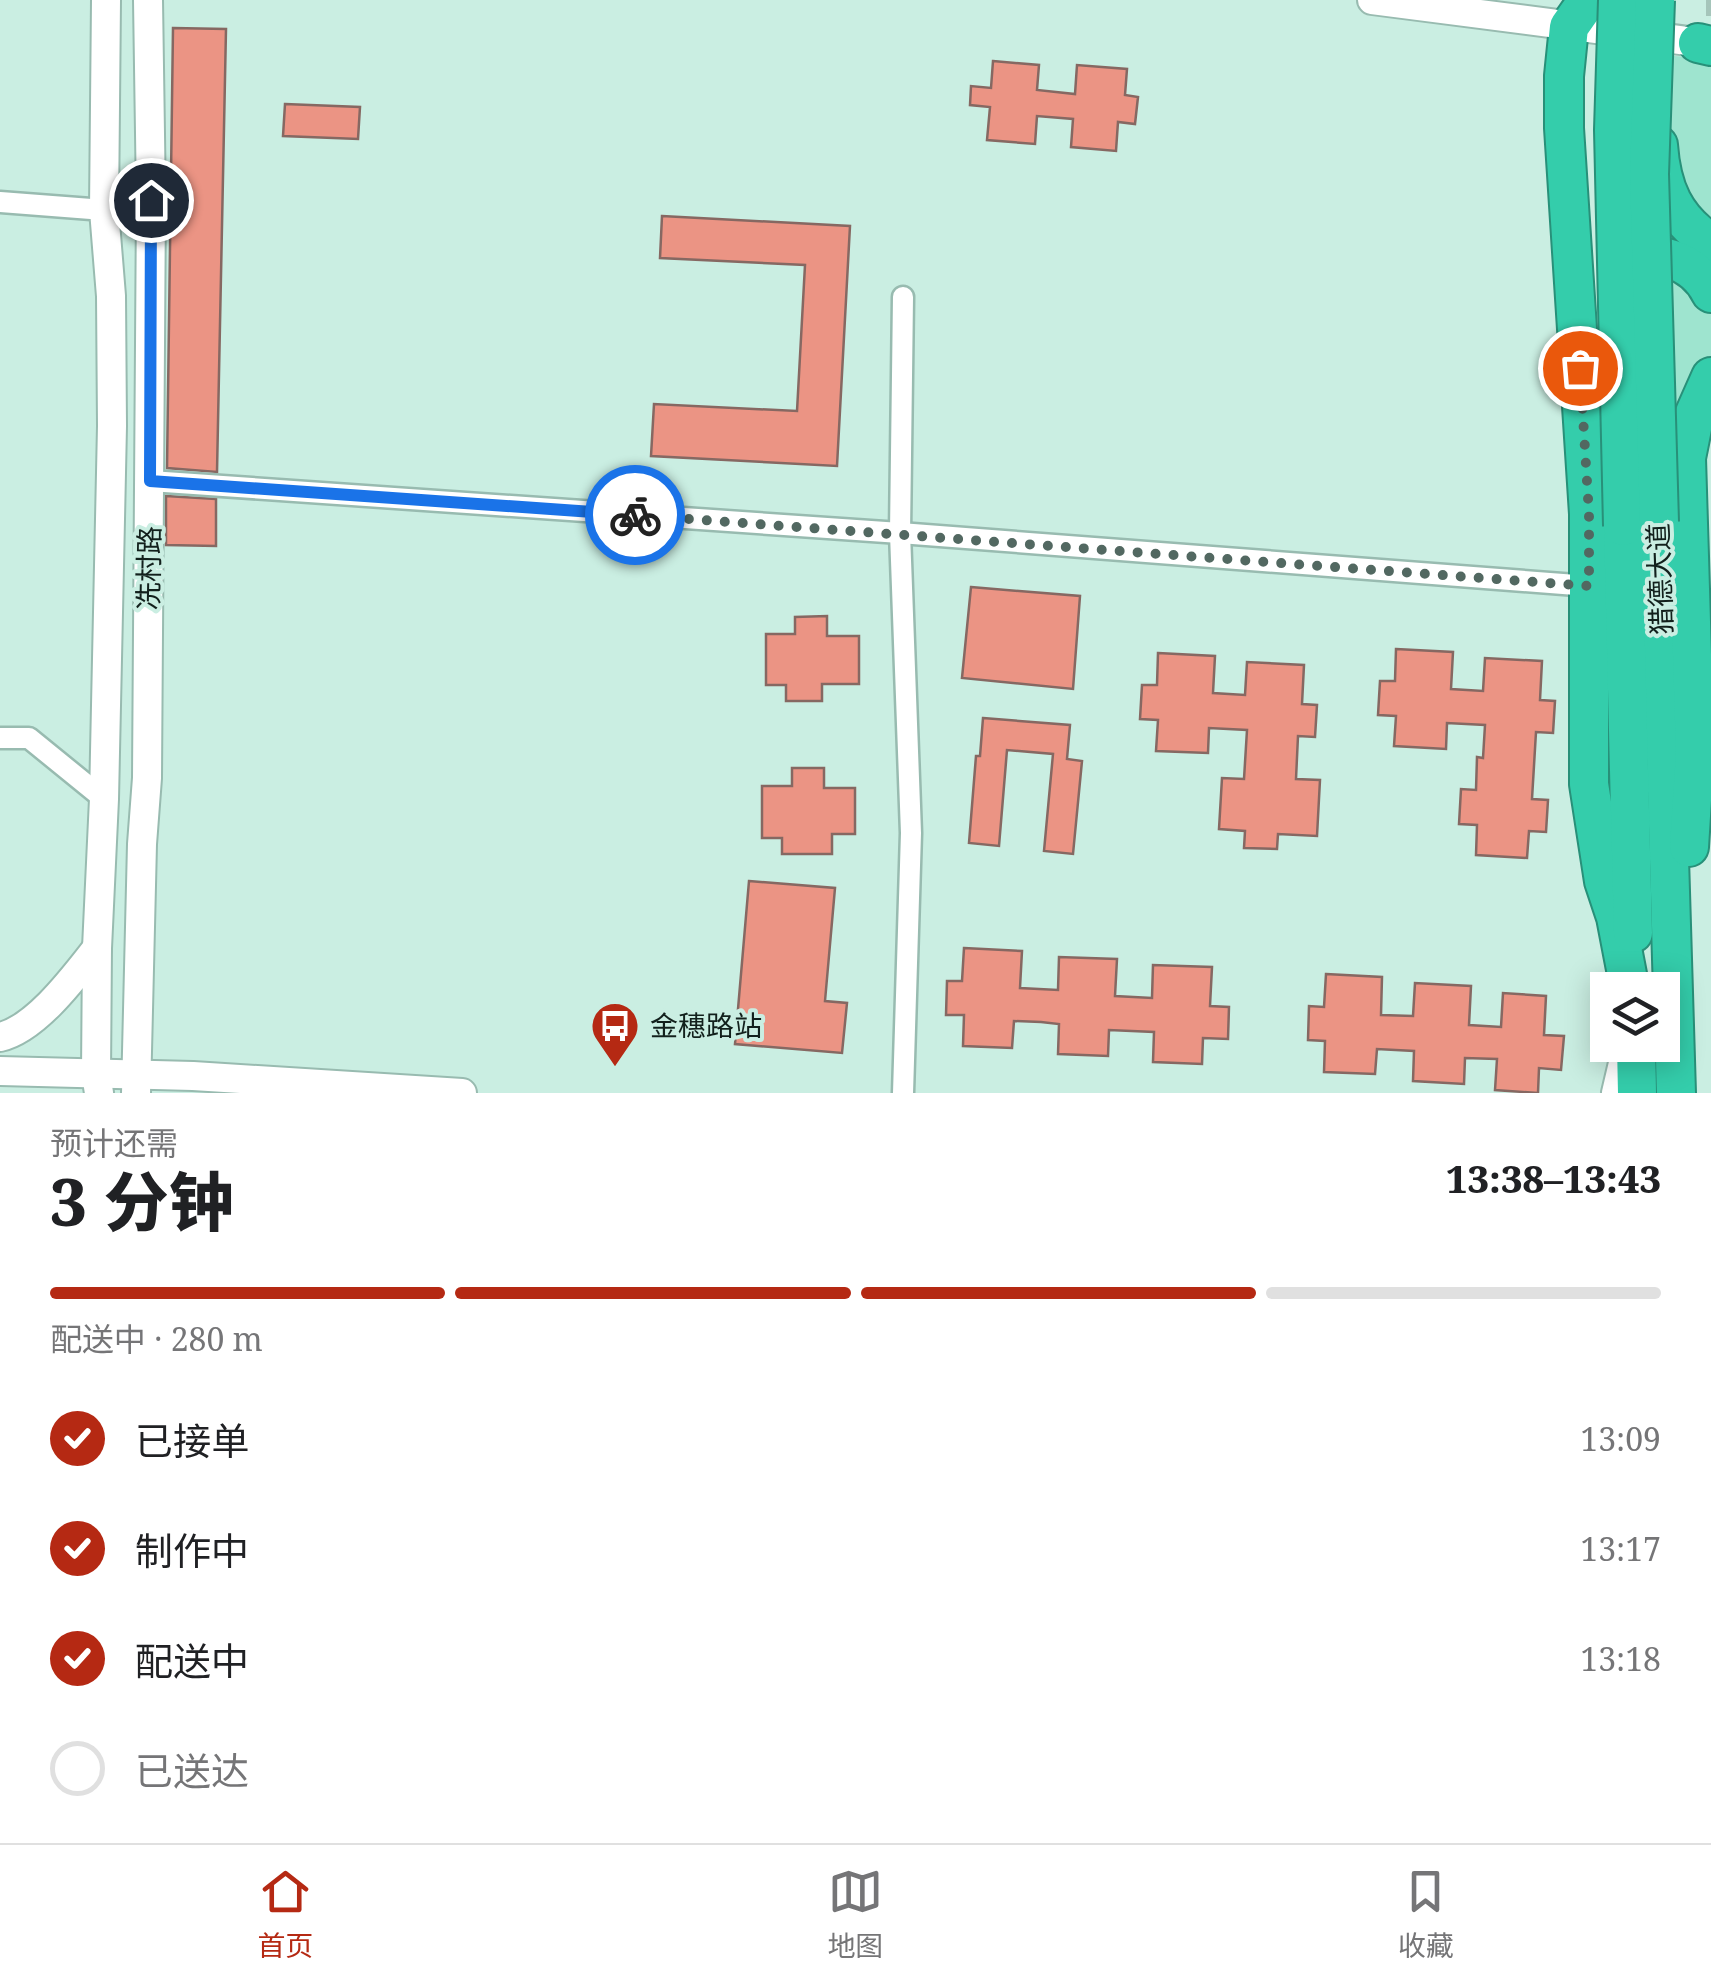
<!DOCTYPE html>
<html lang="zh">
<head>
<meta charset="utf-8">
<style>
	:root { --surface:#fff; --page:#f2f2f2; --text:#202124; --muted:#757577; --line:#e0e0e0; --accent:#b52913 }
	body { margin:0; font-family:"Noto Serif","Noto Sans SC",serif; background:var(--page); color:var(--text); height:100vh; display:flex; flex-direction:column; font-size:38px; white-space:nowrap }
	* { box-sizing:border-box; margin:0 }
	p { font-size:32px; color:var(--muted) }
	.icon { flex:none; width:55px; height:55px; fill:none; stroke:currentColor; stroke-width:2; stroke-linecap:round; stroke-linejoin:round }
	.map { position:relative; height:1093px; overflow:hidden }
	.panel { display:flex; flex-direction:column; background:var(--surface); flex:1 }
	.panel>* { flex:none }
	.buttons { position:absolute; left:1590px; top:972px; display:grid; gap:20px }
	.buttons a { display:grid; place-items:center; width:90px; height:90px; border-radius:0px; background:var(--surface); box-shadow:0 5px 25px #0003; font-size:50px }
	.pin { position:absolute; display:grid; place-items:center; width:85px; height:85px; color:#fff; margin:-42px; border:5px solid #fff; border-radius:50%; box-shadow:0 2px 10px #0007 }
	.courier { position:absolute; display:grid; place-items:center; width:100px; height:100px; margin:-50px; border:8px solid #1a73e8; border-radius:50%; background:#fff; color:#222; box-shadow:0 2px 12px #0007 }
	.headline em { font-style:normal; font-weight:800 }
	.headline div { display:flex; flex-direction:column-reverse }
	.headline { display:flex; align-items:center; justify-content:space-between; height:170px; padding:0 50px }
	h1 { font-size:65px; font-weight:800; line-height:75px }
	.bar { display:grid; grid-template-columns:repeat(4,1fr); gap:15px 10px; align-content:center; height:120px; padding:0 50px }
	.bar i { height:12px; border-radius:8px; background:var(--line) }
	.bar .active { background:var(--accent) }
	.bar p { grid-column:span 4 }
	ol { padding:0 50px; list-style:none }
	li { display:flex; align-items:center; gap:30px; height:110px }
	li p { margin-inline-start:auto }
	li .icon { padding:10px; border-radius:50%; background:var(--accent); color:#fff; stroke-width:4 }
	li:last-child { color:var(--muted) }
	li i { width:55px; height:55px; border:5px solid var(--line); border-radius:50% }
	.dock { display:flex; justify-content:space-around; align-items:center; height:140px; border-top:2px solid var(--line); background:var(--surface); font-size:28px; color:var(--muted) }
	.dock a { display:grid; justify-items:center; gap:5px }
	.dock .active { color:var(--accent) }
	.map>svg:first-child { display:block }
	.green { fill:#9ee4cf }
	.building { fill:#eb9484; stroke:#866862; stroke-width:2.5 }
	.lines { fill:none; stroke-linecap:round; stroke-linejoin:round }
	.primary-tunnel { stroke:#a5c5ba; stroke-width:32; stroke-dasharray:32 16; stroke-linecap:butt }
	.street-casing { stroke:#98bbb0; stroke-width:25 }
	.secondary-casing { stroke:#98bbb0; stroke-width:32 }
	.highway-casing { stroke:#289079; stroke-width:42 }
	.street { stroke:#fff; stroke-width:20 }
	.secondary { stroke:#fff; stroke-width:28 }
	.highway { stroke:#34cdab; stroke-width:38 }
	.highway-bridge-casing { stroke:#289079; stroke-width:42; stroke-linecap:butt }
	.highway-bridge { stroke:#34cdab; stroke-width:38 }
	.done { stroke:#526861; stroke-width:10; stroke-dasharray:0 18 }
	.route { stroke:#1a73e8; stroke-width:12 }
	.labels { text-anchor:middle; stroke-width:8; stroke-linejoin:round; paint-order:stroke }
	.street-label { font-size:28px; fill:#12201c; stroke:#caeee2 }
	.poi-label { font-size:28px; fill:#12201c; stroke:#caeee2; text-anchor:start }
</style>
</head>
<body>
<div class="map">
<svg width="1711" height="1093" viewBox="0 0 1711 1093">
	<rect width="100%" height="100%" fill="#caeee2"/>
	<path class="green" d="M1673,56L1711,58V366L1665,478L1660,207Z"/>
	<g class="building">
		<path d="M173,28L226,29L217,472L167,468Z"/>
		<path d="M993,61L1039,65L1037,90L1075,94L1077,65L1127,69L1125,95L1138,97L1135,124L1118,122L1116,151L1071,147L1073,119L1037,116L1035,144L987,140L990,107L970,105L971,86L991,88Z"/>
		<path d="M285,104L360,107L358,139L283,136Z"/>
		<path d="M662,216L850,226L837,466L651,456L654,404L797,411L805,265L660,258Z"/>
		<path d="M166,496L216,499V546L166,545Z"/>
		<path d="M971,587L1080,596L1073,689L962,678Z"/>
		<path d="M827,616V636H859V684H822V701H786V685H766V634H795V617Z"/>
		<path d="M1396,649L1453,652L1451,689L1483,691L1485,658L1542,661L1540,700L1555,701L1553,733L1536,732L1532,799L1548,800L1546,832L1529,831L1527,858L1476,855L1477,825L1459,824L1461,789L1476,790L1477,757L1483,758L1485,725L1447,723L1446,749L1394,746L1396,716L1378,715L1380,681H1395Z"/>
		<path d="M1158,653L1215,656L1213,693L1245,695L1247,662L1304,665L1302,704L1317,705L1315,737L1298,736L1296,779L1320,780L1317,836L1278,834L1277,849L1244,848L1245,831L1219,829L1222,778L1244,779L1247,730L1209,728L1208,753L1156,751L1158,720L1140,719L1142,685H1157Z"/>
		<path d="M983,718L1070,725L1067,759L1082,761L1073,854L1044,851L1053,754L1007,750L999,846L969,843L976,756H980Z"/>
		<path d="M792,768H824V788H855V834H832V854H782V838H762V786H792Z"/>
		<path d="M749,881L835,888L825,1001L847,1003L842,1053L735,1044Z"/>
		<path d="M964,948L1022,951L1020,988L1058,990L1059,957L1117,959L1115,996L1152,998L1153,965L1212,967L1210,1006L1229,1007L1228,1039L1203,1038L1202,1064L1153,1062L1154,1032L1109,1030L1108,1056L1058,1054L1059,1024L1041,1022L1014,1021L1012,1048L963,1046L964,1015H946L947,981H962Z"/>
		<path d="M1326,974L1382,977L1381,1015L1413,1016L1415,983L1471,986L1469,1025L1501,1027L1503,993L1546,996L1544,1035L1564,1036L1561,1070L1539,1068L1538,1093L1495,1090L1497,1059L1465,1058L1464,1084L1413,1081L1414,1051L1377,1049L1375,1074L1324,1072L1325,1041L1308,1040L1309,1006L1324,1007Z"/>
	</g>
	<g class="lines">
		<path class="primary-tunnel" d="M1706,0H1711"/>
		<g class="street-casing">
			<g id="street">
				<path d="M0,202L104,210"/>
				<path d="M903,297L900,533L911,833L903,1093"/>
				<path d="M150,481L900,533L1589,586"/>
				<path d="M0,738H29L104,799"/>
			</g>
		</g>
		<g class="secondary-casing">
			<g id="secondary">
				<path d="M1372,0L1711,44"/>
				<path d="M0,1037C36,1029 75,976 97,948"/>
				<path d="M0,1071L193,1076L462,1093"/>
				<path d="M99,1093L96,1074L97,948L104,799L112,426L111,296L104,210L106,0"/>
				<path d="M136,1093L142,844L147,778L151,200L148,0"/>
				<path d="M1616,1093L1627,1046"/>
			</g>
		</g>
		<g class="highway-casing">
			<g id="highway">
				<path d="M1588,0L1569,27L1564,76V128L1589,514V784L1604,881L1616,917L1630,990"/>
				<path d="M1698,43L1711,46"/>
				<path d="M1658,145C1661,188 1674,219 1711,243"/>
				<path d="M1619,258C1654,249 1694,259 1711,293"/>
				<path d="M1659,522L1676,1093"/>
				<path d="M1623,526L1633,933"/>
				<path d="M1689,847L1695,753L1686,458L1695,413L1711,377"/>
				<path d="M1636,1045L1637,1093"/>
			</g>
		</g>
		<use href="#street" class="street"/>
		<use href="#secondary" class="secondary"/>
		<use href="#highway" class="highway"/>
		<g class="highway-bridge-casing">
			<g id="highway-bridge">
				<path d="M1618,0L1614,130L1623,526"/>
				<path d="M1655,0L1649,174L1659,522"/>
			</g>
		</g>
		<use href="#highway-bridge" class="highway-bridge"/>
	</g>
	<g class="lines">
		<path class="done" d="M635,515L1589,586V514L1580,368"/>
		<path class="route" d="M151,200L150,481L635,515"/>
	</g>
	<defs>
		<g id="bus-pin" transform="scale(2.5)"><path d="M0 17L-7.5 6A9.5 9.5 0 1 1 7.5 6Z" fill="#b52913" stroke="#caeee2"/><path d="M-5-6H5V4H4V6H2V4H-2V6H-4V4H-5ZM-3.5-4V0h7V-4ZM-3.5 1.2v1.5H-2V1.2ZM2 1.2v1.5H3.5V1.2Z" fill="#fff"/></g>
	</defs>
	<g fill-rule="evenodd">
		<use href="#bus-pin" x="615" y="1026"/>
	</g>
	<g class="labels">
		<g class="street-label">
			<text transform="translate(149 568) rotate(-89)" y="10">冼村路</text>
			<text transform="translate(1660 579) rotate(-92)" y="10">猎德大道</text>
		</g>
		<g class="poi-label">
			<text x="650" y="1036">金穗路站</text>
		</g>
	</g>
</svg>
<div class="buttons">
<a><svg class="icon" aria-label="layers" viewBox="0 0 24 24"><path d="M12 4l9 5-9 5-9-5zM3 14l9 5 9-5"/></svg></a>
</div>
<div class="pin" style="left:1580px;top:368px;background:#ea580c"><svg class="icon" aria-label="bag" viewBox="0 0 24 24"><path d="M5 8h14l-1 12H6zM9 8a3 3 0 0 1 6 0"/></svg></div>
<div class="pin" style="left:151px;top:200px;background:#1f2937"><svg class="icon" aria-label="home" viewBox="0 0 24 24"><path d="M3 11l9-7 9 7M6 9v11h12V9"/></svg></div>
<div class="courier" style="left:635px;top:515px"><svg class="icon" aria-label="bike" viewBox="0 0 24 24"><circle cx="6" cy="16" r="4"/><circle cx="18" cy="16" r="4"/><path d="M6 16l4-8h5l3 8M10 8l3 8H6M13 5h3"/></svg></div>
</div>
<section class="panel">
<div class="headline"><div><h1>3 分钟</h1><p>预计还需</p></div><em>13:38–13:43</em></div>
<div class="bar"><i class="active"></i><i class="active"></i><i class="active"></i><i></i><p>配送中 · 280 m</p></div>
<ol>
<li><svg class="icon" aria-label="check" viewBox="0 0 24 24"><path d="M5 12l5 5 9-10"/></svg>已接单<p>13:09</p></li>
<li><svg class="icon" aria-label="check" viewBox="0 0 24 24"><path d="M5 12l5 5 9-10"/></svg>制作中<p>13:17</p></li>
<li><svg class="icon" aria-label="check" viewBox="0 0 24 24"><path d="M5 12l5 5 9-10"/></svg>配送中<p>13:18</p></li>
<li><i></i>已送达</li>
</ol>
</section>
<nav class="dock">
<a class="active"><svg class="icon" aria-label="home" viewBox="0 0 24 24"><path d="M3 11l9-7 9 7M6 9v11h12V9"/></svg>首页</a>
<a><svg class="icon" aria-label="map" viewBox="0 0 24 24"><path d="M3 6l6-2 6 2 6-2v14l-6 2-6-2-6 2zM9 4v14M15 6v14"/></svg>地图</a>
<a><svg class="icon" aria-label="saved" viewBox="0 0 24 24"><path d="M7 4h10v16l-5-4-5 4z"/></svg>收藏</a>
</nav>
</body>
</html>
